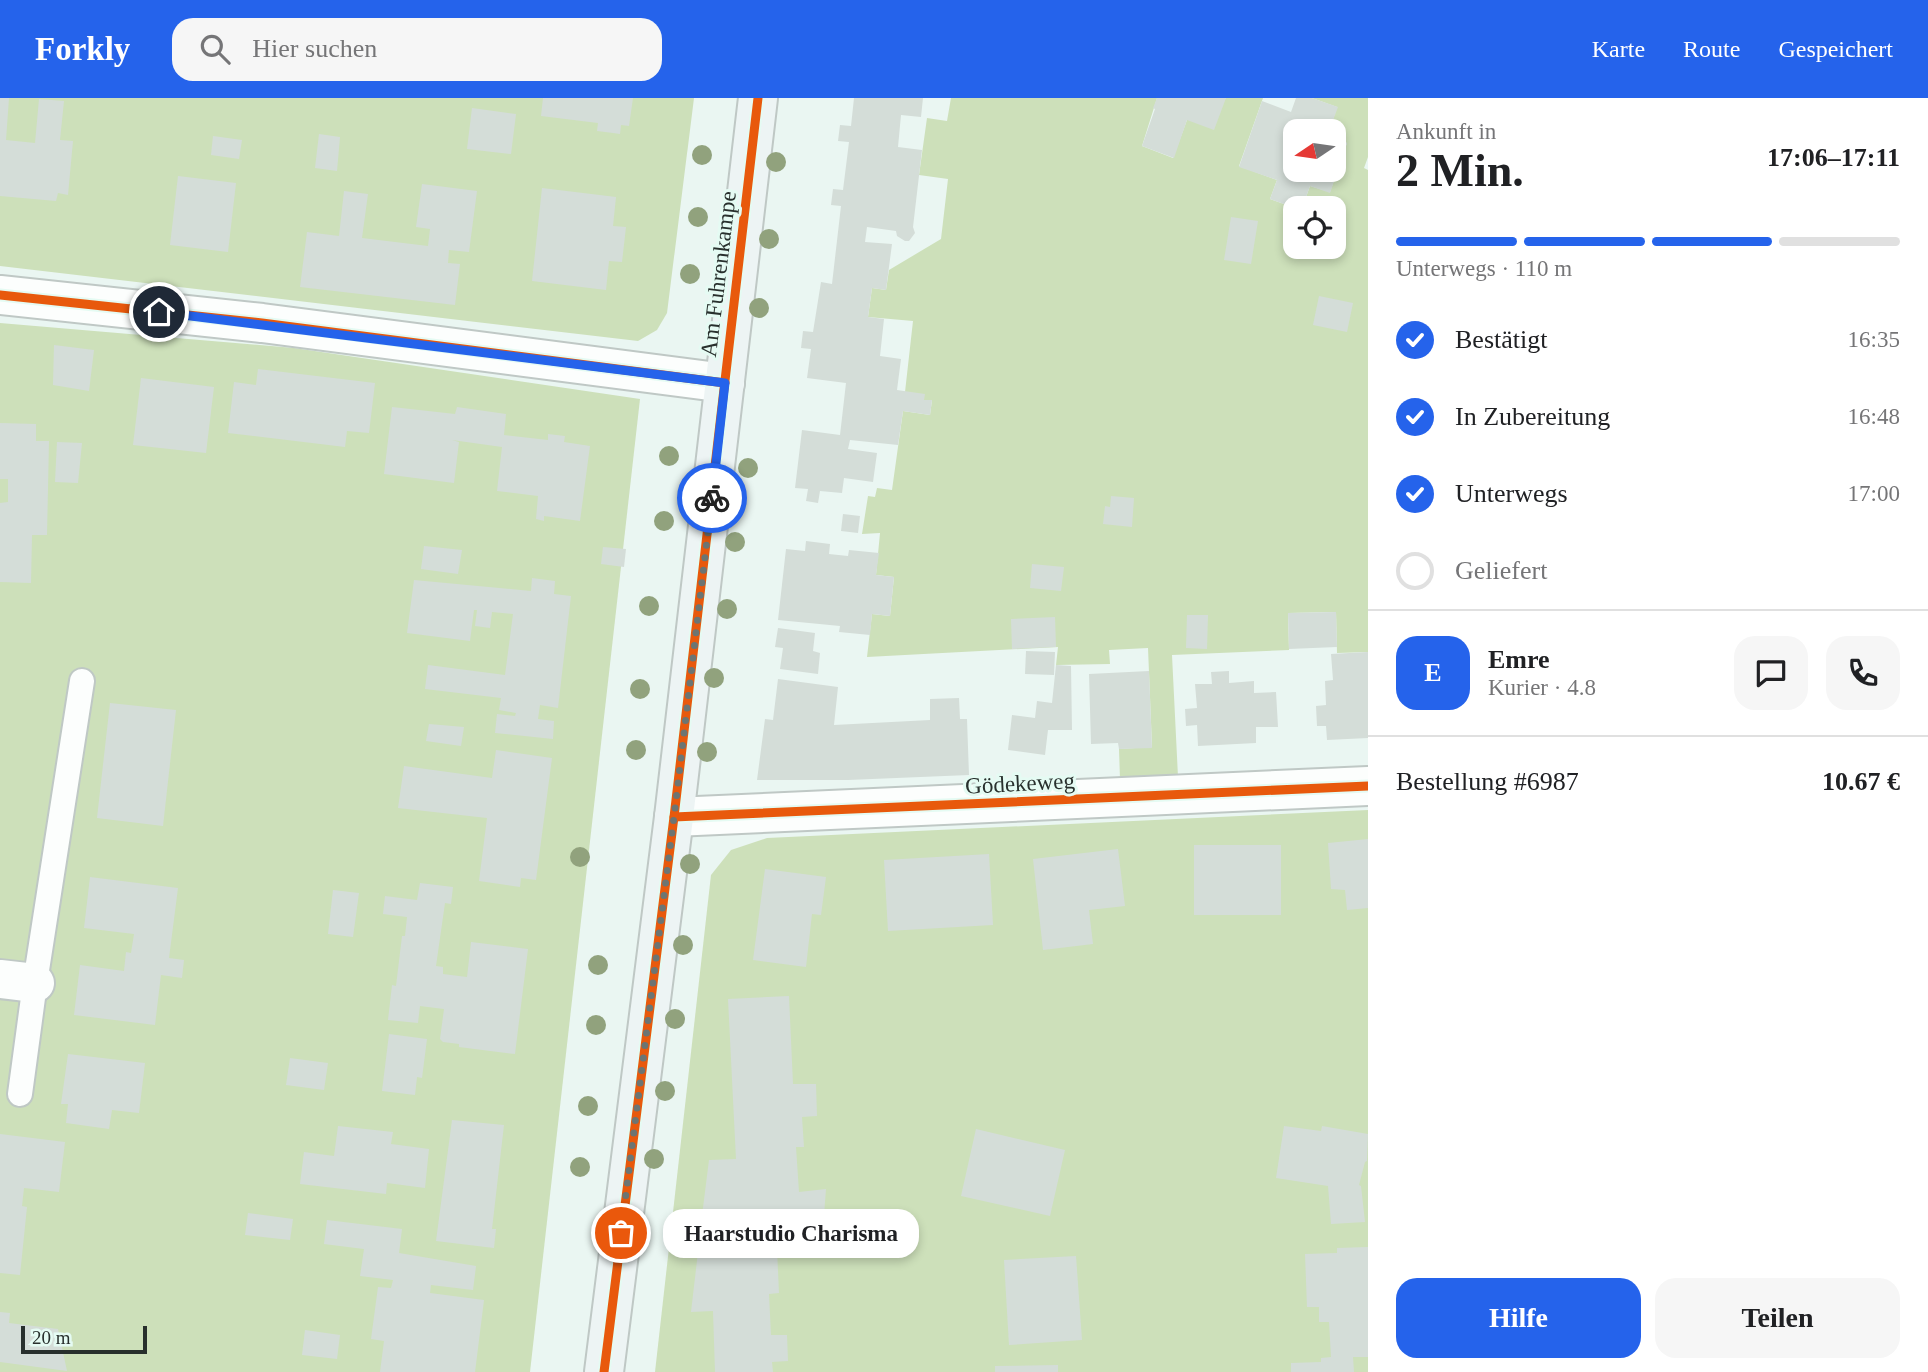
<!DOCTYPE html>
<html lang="de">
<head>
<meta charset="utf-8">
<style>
	:root { --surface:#fff; --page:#f6f6f6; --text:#202124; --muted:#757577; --line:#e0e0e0; --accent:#2563eb }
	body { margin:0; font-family:Georgia,serif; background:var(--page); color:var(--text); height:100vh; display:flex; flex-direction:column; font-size:26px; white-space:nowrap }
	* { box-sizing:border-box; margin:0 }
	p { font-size:23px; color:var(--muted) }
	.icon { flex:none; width:38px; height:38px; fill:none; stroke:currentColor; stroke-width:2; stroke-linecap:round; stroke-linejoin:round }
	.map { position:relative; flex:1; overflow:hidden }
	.sheet { display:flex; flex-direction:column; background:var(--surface); width:560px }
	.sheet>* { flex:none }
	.needle { width:46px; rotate:257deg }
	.controls { position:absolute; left:1283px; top:21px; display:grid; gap:14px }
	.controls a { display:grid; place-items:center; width:63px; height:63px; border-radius:14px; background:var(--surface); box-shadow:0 4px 10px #0003; font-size:35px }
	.scale { position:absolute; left:21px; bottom:18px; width:126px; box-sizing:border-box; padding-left:7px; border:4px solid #28302d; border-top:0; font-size:19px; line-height:24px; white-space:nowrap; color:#28302d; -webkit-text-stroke:5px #e5fbf3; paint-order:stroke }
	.pin { position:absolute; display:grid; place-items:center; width:60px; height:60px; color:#fff; margin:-30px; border:4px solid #fff; border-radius:50%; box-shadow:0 2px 7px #0007 }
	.courier { position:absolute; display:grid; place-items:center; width:70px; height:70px; margin:-35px; border:5px solid #2563eb; border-radius:50%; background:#fff; color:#222; box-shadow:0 2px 9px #0007 }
	.bubble { position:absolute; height:49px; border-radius:21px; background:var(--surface); box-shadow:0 4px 10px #0003; font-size:23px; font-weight:800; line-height:49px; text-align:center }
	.head em { font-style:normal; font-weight:800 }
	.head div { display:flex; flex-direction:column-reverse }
	.head { display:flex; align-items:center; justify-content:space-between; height:119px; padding:0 28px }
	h1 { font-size:46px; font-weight:800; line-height:52px }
	.bar { display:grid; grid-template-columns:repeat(4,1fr); gap:10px 7px; align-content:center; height:84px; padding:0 28px }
	.bar i { height:9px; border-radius:5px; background:var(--line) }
	.bar .current { background:var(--accent) }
	.bar p { grid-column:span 4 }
	.line { display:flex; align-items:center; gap:18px; padding:0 28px; border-top:2px solid var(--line) }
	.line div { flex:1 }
	.round { display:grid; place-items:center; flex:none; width:74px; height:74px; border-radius:21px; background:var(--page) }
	ol { padding:0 28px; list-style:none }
	li { display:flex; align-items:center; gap:21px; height:77px }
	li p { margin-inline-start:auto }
	li .icon { padding:7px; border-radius:50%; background:var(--accent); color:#fff; stroke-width:4 }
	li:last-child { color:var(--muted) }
	li i { width:38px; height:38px; border:4px solid var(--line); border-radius:50% }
	.primary-button { display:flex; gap:14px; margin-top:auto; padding:14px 28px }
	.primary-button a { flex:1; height:80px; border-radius:21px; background:var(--accent); color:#fff; font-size:28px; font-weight:800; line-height:80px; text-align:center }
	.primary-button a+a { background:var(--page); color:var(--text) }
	header { display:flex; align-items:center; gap:42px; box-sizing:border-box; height:98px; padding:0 35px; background:var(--accent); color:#fff }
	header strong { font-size:33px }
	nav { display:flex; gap:38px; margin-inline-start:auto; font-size:24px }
	.search { width:490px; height:63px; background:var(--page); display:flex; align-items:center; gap:18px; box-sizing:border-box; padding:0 24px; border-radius:21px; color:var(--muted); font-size:26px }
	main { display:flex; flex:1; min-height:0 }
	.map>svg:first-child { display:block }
	.green { fill:#cde0ba }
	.building { fill:#d4ddd8 }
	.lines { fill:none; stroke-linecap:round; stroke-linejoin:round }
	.lane-casing { stroke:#bfc8c5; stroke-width:28 }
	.street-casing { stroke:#bfc8c5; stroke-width:42 }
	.secondary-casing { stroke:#bfc8c5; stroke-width:42 }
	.lane { stroke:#fcfefd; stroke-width:24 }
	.street { stroke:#fcfefd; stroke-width:38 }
	.secondary { stroke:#edf4f4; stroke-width:38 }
	.cycleway-casing { stroke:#e5fbf3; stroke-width:13 }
	.cycleway { stroke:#e8590c; stroke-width:9 }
	.tree { fill:#91a27d }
	.done { stroke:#6c7572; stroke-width:7; stroke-dasharray:0 12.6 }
	.route { stroke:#2563eb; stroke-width:9 }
	.labels { text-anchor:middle; stroke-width:6; stroke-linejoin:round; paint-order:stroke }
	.street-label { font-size:23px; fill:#28302d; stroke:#e5fbf3 }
</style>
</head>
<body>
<header>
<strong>Forkly</strong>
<div class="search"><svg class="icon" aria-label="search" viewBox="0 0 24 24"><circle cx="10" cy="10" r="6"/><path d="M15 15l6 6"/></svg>Hier suchen</div>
<nav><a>Karte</a><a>Route</a><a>Gespeichert</a></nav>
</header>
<main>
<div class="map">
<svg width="1368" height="1274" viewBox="0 0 1368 1274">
	<rect width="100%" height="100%" fill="#eaf6f2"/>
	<g class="green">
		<path d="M0,0H694L667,215L657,232L638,243L0,168Z"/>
		<path d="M951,0H1157L1142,48L1173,60L1187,22L1226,0H1263L1239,68L1277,82L1270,101L1295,110V149H1334V110H1302L1310,88L1330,94L1347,45L1334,40V33H1329L1337,9L1312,0H1368V59L1364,70L1368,72V554L1337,555L1336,514L1288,515L1289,552L1172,557L1178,679L1120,681L1119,651L1152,649L1148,550L1109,552L1110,566L1056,567L1058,549L867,559L872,516L890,518L894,479L876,477L880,435L862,436L868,398L875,399L877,390L892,392L903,313L930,317L932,302H924L905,294L913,223L868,219L872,190L886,192L889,172L941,141L948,81L919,77L927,20L947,23Z"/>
		<path d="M0,225L294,250L640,301L530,1274H0Z"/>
		<path d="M1368,712V1274H655L711,777L731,752L767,740Z"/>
	</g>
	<g class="building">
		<path d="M0,0H9L6,42L35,45L39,1L64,3L60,42L73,43L68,97L58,95L56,103L0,98Z"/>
		<path d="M543,0H633L629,28L621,27L620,36L613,35L597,33L598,25L541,18Z"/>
		<path d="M854,0H923L921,19L901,17L898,49L922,52L913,129L915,135L909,143H905L897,138L896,133L867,129L865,144L892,146L886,192L872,190L868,219L884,221L880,258L901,261L897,292L925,296L924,302H932L930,317L903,313L898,347L850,342L848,351L877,355L873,384L844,380L842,395L820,393L818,405L806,403L808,391L795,390L802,332L840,337L846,285L807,280L811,251L801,250L803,233L813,234L821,184L832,186L841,108L831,107L833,91L843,92L849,44L838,43L840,27L851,28Z"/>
		<path d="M1157,0H1226L1214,32L1187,22L1174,60L1142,48L1155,11L1153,10Z"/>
		<path d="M1296,0H1312L1338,9L1329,33H1295V72H1334V40L1347,45L1330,95L1310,88L1302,110H1295L1270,101L1277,82L1239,69L1262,3L1291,14Z"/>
		<path d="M472,10L516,16L511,56L467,51Z"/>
		<path d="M319,36L340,39L337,73L315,70Z"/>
		<path d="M213,38L242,42L239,61L211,57Z"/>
		<path d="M178,78L236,85L228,154L170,147Z"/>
		<path d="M422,86L477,93L469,154L449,152L448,165L460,166L455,207L300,189L307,134L339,138L344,93L368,96L362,140L428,148L430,131L416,129Z"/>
		<path d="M542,90L616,99L613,128L626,129L622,164L609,163L606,192L532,183Z"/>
		<path d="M1231,119L1258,123L1251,166L1224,162Z"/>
		<path d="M1319,198L1353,205L1347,234L1313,227Z"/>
		<path d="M54,247L94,252L89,293L53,287Z"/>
		<path d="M258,271L375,285L369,335L347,333L345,349L228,335L234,284L256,287Z"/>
		<path d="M141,280L214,289L206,355L133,347Z"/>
		<path d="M392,309L455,316L457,309L506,316L504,337L548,342V336L565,338L564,344L590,348L580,423L544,418V423L536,421L538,398L497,393L502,349L452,342L459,344L454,385L384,376Z"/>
		<path d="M0,325L36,326V343H49L47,437H32L31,485L0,484V405L8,404V381H0Z"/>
		<path d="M57,344L82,345L78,385L55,384Z"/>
		<path d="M1111,398L1134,400L1132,429L1103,426L1105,408L1110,409Z"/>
		<path d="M843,416L860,418L858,435L841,433Z"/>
		<path d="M806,443L830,446L829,456L848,458L849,452L879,455L876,477L894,479L890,518L872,516L870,537L839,534L840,528L778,522L786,451L805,453Z"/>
		<path d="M424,448L462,452L458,476L421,471Z"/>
		<path d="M603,449L626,451L624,469L601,466Z"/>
		<path d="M1032,466L1064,469L1061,493L1030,490Z"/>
		<path d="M532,480L555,483L554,496L571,498L558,610L540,607L538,621L554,623L553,641L495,635L497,616L515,618L516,615L499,612L501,600L425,591L428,567L505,577L513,516L492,514L490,530L475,528L477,512H474L470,543L407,535L414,482L531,493Z"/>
		<path d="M1336,514L1337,549L1289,551L1288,515Z"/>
		<path d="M1187,517H1208L1207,551L1186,550Z"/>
		<path d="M1055,519L1056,549L1012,551L1011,521Z"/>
		<path d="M778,530L815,535L813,553L820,555L818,576L780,571L783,550L775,549Z"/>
		<path d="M1026,553L1055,554L1054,577L1025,576Z"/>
		<path d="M1368,554V640L1327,642L1326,628H1317L1316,608L1326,607L1325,583L1333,582L1331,556Z"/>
		<path d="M1056,567L1071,568L1072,632H1048L1045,657L1008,652L1012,617L1035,620L1037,603L1052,605Z"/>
		<path d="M1149,573L1152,650L1119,651L1118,645L1091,646L1089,576Z"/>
		<path d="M1229,573V585L1254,583V595L1276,594L1278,629H1256V645L1198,648L1197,627L1186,628L1185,611L1197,610L1195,586H1212L1211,574Z"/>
		<path d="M778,581L838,589L834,627L930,622V601L959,600L960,621H967L969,677L848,682H757L765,621L773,622Z"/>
		<path d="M110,605L176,612L163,728L97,720Z"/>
		<path d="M429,626L464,629L461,648L426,643Z"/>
		<path d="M496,652L552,660L536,782L521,780L520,789L479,783L487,720L398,710L404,668L492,680Z"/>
		<path d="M1368,741V810L1347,812L1345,792L1331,791L1328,745Z"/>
		<rect x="1194" y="747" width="87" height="70"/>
		<path d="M1118,751L1125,808L1089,812L1093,846L1043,852L1033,761Z"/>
		<path d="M989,756L993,827L888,833L884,762Z"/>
		<path d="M765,771L826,779L821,817L812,816L806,869L753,862Z"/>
		<path d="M90,779L178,790L169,860L184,862L182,880L161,877L155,927L74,917L80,867L124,873L126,854L131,855L134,836L84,830Z"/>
		<path d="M420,785L453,789L451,806L445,805L436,868L443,869V876L467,879L471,844L528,851L515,956L459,949V946L443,944L440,941L444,911L420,908L418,925L388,922L392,887L396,888L402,838H405L407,819L383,816L385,798L417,802Z"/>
		<path d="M333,792L359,795L353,839L328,836Z"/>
		<path d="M789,898L793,986H816L817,1018L802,1019L804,1049H796L799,1094L826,1091L824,1117L772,1118L773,1151H777L779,1195L769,1196L771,1237H787L788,1263L772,1264L773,1274H715L713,1213L691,1214L698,1154H701L700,1134L709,1062L736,1061L728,901Z"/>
		<path d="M389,936L427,941L422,980L417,979L415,997L382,993Z"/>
		<path d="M68,956L145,965L139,1015L112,1012L109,1031L66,1025L68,1006H61Z"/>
		<path d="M290,960L328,965L324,992L286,987Z"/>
		<path d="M452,1022L504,1027L492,1131H496L494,1150L436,1143Z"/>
		<path d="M338,1028L393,1034L391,1046L429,1051L425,1090L387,1085L386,1096L300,1086L304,1054L334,1058Z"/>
		<path d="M1284,1028L1321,1033L1322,1028L1368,1036L1367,1063L1365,1064L1359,1087L1361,1088L1365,1124L1331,1126L1328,1088L1276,1080Z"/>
		<path d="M976,1031L1065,1052L1050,1118L961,1098Z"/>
		<path d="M0,1036L65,1044L59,1094L24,1090L22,1108L27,1109L20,1177L0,1175Z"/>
		<path d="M248,1115L293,1121L290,1142L245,1137Z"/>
		<path d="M327,1122L402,1131L399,1155L476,1168L473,1192L431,1187L430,1195L484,1202L475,1274H380L384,1243L371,1241L378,1189L391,1190L393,1182L360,1178L364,1151L324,1146Z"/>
		<path d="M1368,1149V1259H1353L1354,1274H1291V1265L1321,1264V1260L1331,1259L1329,1224H1319V1209H1307L1305,1156L1337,1155V1150Z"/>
		<path d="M1076,1158L1082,1242L1009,1247L1004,1162Z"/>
		<path d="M0,1214L10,1215L9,1225L58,1231L67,1273L0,1264Z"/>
		<path d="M305,1232L340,1237L337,1261L302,1257Z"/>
		<path d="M1058,1267V1274H995V1268Z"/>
	</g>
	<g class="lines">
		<g class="lane-casing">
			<path id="lane" d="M20,996L35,885L82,583"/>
		</g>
		<g class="street-casing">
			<g id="street">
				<path d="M0,197L262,225L725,285"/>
				<path d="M674,719L1368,688"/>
				<path d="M0,881L35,885"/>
			</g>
		</g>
		<g class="secondary-casing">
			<path id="secondary" d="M604,1274L674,719L758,0"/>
		</g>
		<use href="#lane" class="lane"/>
		<use href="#street" class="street"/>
		<use href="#secondary" class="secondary"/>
		<g class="cycleway-casing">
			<g id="cycleway">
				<path d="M0,197L262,225L725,285"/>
				<path d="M674,719L1368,688"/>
				<path d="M604,1274L674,719L758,0"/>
			</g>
		</g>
		<use href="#cycleway" class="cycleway"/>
	</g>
	<g class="tree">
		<circle cx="702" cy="57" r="10"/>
		<circle cx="776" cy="64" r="10"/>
		<circle cx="698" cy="119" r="10"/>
		<circle cx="769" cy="141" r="10"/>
		<circle cx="690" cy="176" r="10"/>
		<circle cx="759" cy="210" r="10"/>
		<circle cx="669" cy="358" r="10"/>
		<circle cx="748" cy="370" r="10"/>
		<circle cx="664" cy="423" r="10"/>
		<circle cx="735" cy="444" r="10"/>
		<circle cx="649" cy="508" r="10"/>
		<circle cx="727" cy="511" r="10"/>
		<circle cx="714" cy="580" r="10"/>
		<circle cx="640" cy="591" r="10"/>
		<circle cx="636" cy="652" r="10"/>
		<circle cx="707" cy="654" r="10"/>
		<circle cx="580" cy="759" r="10"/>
		<circle cx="690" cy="766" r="10"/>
		<circle cx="683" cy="847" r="10"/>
		<circle cx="598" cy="867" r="10"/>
		<circle cx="675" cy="921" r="10"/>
		<circle cx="596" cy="927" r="10"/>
		<circle cx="665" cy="993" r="10"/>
		<circle cx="588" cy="1008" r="10"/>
		<circle cx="654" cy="1061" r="10"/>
		<circle cx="580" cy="1069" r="10"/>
	</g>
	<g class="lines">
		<path class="done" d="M621,1135L674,719L712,400"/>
		<path class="route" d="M159,214L725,285L712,400"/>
	</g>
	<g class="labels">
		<g class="street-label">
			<text transform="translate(718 176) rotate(-83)" y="8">Am Fuhrenkampe</text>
			<text transform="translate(1020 685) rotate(-3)" y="8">Gödekeweg</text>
		</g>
	</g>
</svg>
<div class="controls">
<a><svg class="needle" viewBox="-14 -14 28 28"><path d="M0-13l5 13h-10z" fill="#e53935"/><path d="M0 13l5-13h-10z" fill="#757577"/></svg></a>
<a><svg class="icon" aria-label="locate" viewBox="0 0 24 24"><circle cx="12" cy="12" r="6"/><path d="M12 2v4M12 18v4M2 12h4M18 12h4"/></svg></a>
</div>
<div class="scale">20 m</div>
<div class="pin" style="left:621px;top:1135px;background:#ea580c"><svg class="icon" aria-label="bag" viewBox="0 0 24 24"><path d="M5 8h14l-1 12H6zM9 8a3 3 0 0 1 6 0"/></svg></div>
<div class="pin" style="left:159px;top:214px;background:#1f2937"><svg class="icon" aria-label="home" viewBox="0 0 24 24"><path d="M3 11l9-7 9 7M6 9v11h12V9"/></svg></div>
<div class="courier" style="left:712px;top:400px"><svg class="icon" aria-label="bike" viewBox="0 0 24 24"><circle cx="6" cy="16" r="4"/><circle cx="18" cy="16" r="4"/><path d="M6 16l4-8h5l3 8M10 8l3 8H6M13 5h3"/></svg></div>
<div class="bubble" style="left:663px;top:1111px;width:256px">Haarstudio Charisma</div>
</div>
<section class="sheet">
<div class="head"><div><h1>2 Min.</h1><p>Ankunft in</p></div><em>17:06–17:11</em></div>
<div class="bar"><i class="current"></i><i class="current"></i><i class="current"></i><i></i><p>Unterwegs · 110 m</p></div>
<ol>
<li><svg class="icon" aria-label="check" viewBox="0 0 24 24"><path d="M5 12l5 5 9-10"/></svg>Bestätigt<p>16:35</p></li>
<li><svg class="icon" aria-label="check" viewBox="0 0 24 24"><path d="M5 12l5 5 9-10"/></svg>In Zubereitung<p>16:48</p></li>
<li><svg class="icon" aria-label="check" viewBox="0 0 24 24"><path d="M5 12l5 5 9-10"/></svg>Unterwegs<p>17:00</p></li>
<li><i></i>Geliefert</li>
</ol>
<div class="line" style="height:126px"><b class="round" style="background:var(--accent);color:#fff">E</b><div><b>Emre</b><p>Kurier · 4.8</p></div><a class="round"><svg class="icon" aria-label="chat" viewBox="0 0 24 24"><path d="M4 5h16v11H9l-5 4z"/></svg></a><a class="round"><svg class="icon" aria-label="phone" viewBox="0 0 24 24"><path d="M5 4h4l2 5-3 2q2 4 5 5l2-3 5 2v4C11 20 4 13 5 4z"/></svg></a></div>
<div class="line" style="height:91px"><div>Bestellung #6987</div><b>10.67 €</b></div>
<div class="primary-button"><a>Hilfe</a><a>Teilen</a></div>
</section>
</main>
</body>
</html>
